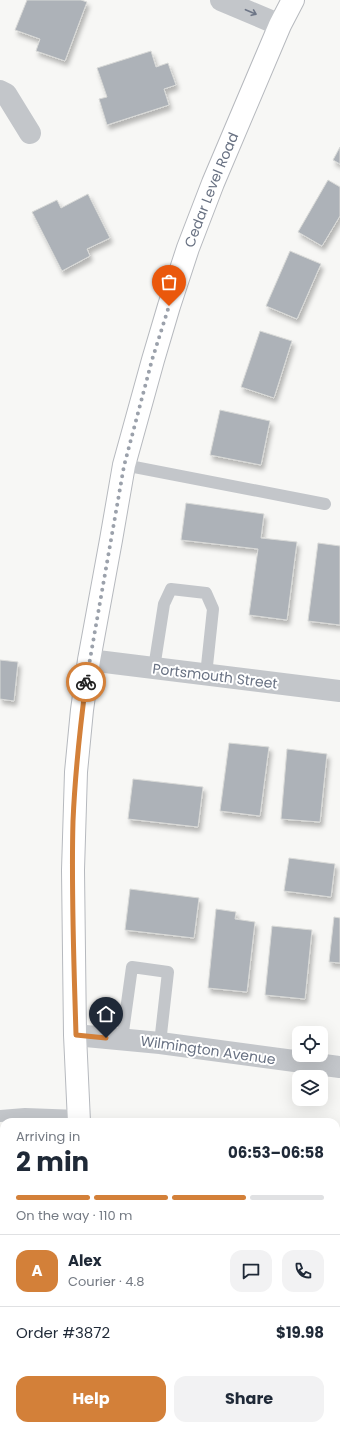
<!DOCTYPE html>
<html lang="en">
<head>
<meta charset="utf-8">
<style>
	:root { --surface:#fff; --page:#f2f2f3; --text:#1f2937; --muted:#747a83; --line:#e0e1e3; --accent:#d38039 }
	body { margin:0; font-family:Poppins,sans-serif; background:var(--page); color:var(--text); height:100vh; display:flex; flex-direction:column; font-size:15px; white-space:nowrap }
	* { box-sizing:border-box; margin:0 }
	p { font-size:13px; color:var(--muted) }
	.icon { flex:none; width:22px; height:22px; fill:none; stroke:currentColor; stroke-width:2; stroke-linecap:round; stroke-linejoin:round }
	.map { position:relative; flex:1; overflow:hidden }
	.side { position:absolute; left:0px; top:1118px; width:340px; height:312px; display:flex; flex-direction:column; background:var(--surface); border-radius:12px 12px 0 0; box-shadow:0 4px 16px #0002 }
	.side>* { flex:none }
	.tools { position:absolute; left:292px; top:1026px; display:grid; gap:8px }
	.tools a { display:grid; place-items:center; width:36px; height:36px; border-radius:8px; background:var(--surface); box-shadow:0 4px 16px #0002; font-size:20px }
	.pin { position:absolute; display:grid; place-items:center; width:34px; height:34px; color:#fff; margin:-41px -17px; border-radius:50% 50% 50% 0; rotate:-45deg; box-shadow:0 0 4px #0007 }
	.pin .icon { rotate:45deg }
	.courier { position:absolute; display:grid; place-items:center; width:40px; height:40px; margin:-20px; border:3px solid #d38039; border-radius:50%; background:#fff; color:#222; box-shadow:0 1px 5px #0007 }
	.overview em { font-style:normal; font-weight:700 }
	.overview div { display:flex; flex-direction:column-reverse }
	.overview { display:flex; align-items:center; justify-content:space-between; height:68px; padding:0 16px }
	h1 { font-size:26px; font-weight:700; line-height:30px }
	.bar { display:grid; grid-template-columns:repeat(4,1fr); gap:6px 4px; align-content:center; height:48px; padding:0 16px }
	.bar i { height:5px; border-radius:3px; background:var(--line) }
	.bar .selected { background:var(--accent) }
	.bar p { grid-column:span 4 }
	.line { display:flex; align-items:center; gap:10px; padding:0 16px; border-top:1px solid var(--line) }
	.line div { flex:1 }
	.round { display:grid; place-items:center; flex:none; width:42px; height:42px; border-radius:12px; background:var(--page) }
	.action { display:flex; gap:8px; margin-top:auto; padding:8px 16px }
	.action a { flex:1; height:46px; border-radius:12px; background:var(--accent); color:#fff; font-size:16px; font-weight:700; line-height:46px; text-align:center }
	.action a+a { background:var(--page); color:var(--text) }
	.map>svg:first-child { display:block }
	.building { fill:#adb2b8; stroke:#d8d9d7; filter:url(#shadow) }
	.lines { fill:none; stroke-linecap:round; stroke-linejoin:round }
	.secondary-casing { stroke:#b6b9be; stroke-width:24 }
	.lane { stroke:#c3c6ca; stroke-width:12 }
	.street { stroke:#c3c6ca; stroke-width:22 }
	.secondary { stroke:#fff; stroke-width:22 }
	.oneway { stroke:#6e7687 }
	.done { stroke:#9ba1ab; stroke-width:4; stroke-dasharray:0 7.2 }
	.route { stroke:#d38039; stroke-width:5 }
	.labels { text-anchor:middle; stroke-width:4; stroke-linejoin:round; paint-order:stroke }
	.street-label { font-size:14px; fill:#697283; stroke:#fff }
</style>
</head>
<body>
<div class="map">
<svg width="340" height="1430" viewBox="0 0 340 1430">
	<defs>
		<filter id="shadow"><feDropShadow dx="2.5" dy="4.5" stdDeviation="2" flood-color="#0004"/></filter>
	</defs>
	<rect width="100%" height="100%" fill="#f7f7f5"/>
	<g class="building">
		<path d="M27,0H81L87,2L65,61L36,51L40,39L15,30Z"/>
		<path d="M151,51L156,67L168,63L176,85L164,89L169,105L107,125L99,99L107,97L97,68Z"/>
		<path d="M340,147V164L333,160Z"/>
		<path d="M328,180L340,187V216L322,246L298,232Z"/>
		<path d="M88,194L110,238L87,249L90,256L62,271L32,212L57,200L61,208Z"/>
		<path d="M290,251L321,264L297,319L266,306Z"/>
		<path d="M260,331L292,341L274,398L241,387Z"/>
		<path d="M220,410L270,421L261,465L210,455Z"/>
		<path d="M186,503L264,514L261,538L297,542L287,620L249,615L258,549L181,540Z"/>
		<path d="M318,543L340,546V625L308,621Z"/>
		<path d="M0,660L18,662L14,701L0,699Z"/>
		<path d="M229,743L269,747L260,816L220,811Z"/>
		<path d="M287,749L327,754L320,822L281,819Z"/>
		<path d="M133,779L203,787L198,827L128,819Z"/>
		<path d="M289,858L335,864L331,897L284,891Z"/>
		<path d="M130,889L199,898L194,938L125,930Z"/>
		<path d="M216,909L236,912L235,919L255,922L247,992L208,988Z"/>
		<path d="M334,917L340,918V963L329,962Z"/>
		<path d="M272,926L312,930L305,999L265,995Z"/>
		<path d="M226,1119L256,1122H226Z"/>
		<path d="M336,1176L340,1177V1221H336Z"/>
	</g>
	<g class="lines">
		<g class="secondary-casing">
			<g id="secondary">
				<path id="s1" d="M79,1122L75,1035L73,870L76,772L82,710L89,660L111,540L124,465L153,360L169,306L188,248L213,183L280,25L293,0"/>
				<path d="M88,1426V1430"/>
			</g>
		</g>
		<g class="lane">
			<path d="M124,465L325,504"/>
			<path d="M154,668L164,604L171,589L206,593L213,609L206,675"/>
			<path d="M122,1039L132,967L168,972L160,1043"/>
			<path d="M0,1116L25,1114L79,1116"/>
			<path d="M0,1150H4"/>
			<path d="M0,1325H4"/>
		</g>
		<g class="street">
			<path d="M221,0L280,25"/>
			<path d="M0,91L6,94L30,133"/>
			<path d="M89,660L340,691"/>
			<path d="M75,1035L160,1043L340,1067"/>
		</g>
		<use href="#secondary" class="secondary"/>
	</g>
	<defs><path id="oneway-shaft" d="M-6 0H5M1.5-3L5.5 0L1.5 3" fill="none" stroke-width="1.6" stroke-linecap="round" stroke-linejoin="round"/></defs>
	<use class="oneway" href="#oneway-shaft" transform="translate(251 12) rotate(23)"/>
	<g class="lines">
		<path class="done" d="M86,682L124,466L152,360L169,306"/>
		<path class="route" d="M86,682C80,728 75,775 73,821C71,892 74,964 76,1035L106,1038"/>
	</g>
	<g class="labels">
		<g class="street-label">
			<text dy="5" stroke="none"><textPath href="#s1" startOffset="950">Cedar Level Road</textPath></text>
			<text transform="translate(215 676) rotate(7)" y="5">Portsmouth Street</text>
			<text transform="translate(208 1050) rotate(8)" y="5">Wilmington Avenue</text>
		</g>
	</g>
</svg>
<div class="tools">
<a><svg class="icon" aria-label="locate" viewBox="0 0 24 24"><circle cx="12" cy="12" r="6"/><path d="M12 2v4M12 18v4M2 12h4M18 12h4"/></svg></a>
<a><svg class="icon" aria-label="layers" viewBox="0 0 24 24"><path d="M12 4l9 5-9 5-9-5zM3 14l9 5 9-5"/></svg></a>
</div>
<div class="pin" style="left:169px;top:306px;background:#ea580c"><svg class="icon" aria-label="bag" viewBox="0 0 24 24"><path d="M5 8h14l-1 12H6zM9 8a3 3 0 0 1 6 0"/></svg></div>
<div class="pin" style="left:106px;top:1038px;background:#1f2937"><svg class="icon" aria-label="home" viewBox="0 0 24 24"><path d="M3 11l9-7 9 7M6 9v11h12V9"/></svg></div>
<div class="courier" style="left:86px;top:682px"><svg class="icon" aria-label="bike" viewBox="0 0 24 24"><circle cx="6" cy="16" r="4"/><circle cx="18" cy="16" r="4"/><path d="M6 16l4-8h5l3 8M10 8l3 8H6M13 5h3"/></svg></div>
<section class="side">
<div class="overview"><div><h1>2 min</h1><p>Arriving in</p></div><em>06:53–06:58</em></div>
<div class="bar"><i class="selected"></i><i class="selected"></i><i class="selected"></i><i></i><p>On the way · 110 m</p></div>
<div class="line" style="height:72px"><b class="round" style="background:var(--accent);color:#fff">A</b><div><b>Alex</b><p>Courier · 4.8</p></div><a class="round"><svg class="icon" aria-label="chat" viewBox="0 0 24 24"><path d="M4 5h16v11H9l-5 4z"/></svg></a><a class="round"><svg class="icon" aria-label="phone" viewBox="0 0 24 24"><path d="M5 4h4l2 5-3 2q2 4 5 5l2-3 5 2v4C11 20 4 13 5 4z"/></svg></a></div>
<div class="line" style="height:52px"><div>Order #3872</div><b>$19.98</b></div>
<div class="action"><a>Help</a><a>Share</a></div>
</section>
</div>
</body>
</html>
